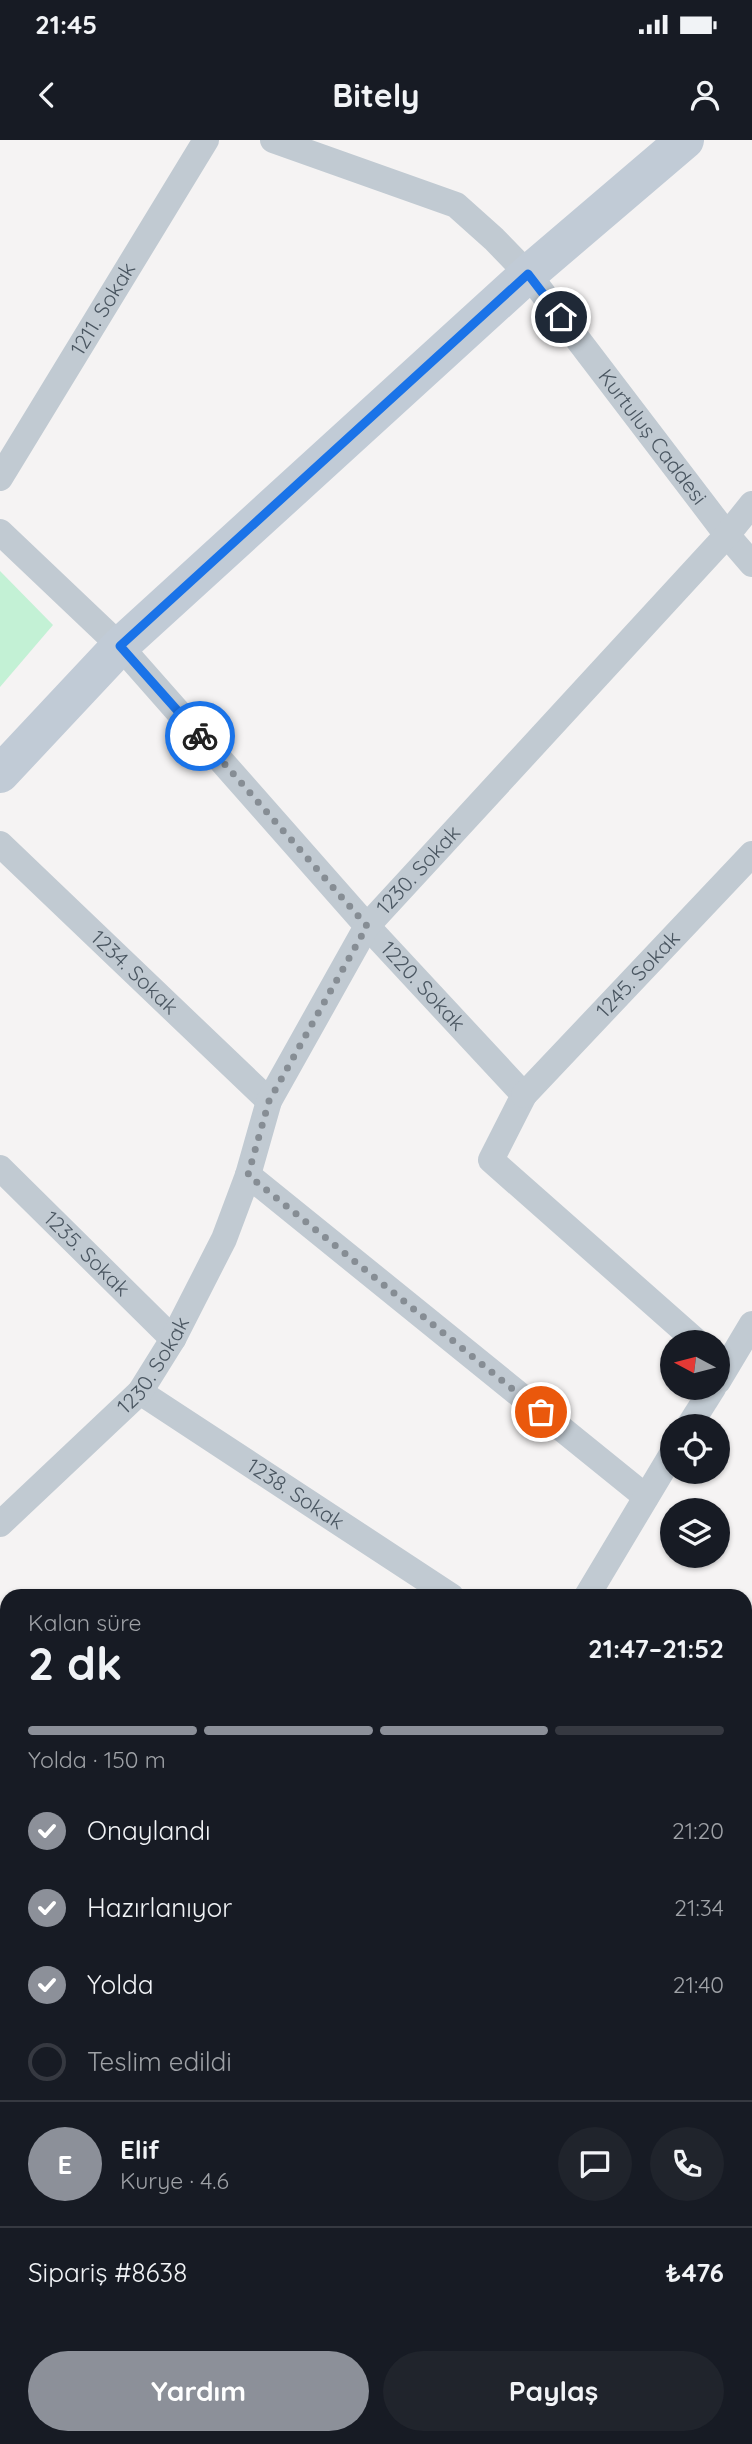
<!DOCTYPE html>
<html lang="tr">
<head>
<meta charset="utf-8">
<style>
	:root { --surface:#171b24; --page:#20242c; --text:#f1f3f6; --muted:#9ea1a6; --line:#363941; --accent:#8c9099 }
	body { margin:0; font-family:Quicksand,sans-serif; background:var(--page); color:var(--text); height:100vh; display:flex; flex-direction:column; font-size:26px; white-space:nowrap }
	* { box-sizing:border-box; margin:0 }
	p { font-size:23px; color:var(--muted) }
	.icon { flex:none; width:38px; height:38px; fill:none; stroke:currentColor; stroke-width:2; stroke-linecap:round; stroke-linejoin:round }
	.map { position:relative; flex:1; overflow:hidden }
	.side { position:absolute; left:0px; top:1449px; width:752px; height:856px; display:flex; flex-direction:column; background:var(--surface); border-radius:21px 21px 0 0; box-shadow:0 2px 5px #0004 }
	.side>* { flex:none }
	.needle { width:46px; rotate:277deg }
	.controls { position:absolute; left:660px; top:1190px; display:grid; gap:14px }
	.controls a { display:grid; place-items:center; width:70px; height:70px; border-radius:50%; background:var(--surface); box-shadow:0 2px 5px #0004; font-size:35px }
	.pin { position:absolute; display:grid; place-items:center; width:60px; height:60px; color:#fff; margin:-30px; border:4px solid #fff; border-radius:50%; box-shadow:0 2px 7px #0007 }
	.courier { position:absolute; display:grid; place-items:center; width:70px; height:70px; margin:-35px; border:5px solid #1a73e8; border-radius:50%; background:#fff; color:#222; box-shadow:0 2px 9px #0007 }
	.overview em { font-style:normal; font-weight:700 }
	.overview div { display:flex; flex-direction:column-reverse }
	.overview { display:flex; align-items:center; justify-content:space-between; height:119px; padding:0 28px }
	h1 { font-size:46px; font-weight:700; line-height:52px }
	.bar { display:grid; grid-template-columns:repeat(4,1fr); gap:10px 7px; align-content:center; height:84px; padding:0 28px }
	.bar i { height:9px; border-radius:5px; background:var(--line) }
	.bar .current { background:var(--accent) }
	.bar p { grid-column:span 4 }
	.line { display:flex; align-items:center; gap:18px; padding:0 28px; border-top:2px solid var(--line) }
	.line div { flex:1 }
	.round { display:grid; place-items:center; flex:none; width:74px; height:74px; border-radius:37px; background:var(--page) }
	ol { padding:0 28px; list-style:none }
	li { display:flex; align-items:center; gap:21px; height:77px }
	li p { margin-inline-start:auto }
	li .icon { padding:7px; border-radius:50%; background:var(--accent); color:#fff; stroke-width:4 }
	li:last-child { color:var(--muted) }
	li i { width:38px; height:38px; border:4px solid var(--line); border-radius:50% }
	.button { display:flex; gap:14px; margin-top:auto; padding:14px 28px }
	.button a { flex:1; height:80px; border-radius:42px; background:var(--accent); color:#fff; font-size:28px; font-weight:700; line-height:80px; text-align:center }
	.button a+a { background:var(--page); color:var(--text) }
	.status { display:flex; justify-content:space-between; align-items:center; height:49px; padding:0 35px; background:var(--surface); direction:ltr }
	.status svg { height:19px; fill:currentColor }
	header { display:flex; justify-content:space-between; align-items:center; height:91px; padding:0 28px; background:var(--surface); font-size:32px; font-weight:700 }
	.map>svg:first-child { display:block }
	.green { fill:#c3f1d5 }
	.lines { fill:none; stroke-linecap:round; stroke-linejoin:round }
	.path { stroke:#7ad0a6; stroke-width:4.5; stroke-dasharray:5 3.5; stroke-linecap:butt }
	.street { stroke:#c1cad2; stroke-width:26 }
	.secondary { stroke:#c1cbd6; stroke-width:38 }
	.primary { stroke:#b3c2d1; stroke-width:38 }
	.done { stroke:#868d94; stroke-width:7; stroke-dasharray:0 12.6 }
	.route { stroke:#1a73e8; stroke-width:9 }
	.labels { text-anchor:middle; stroke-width:6; stroke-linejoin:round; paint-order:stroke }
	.street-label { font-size:21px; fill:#4a5661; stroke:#fff }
</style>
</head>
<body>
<div class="status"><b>21:45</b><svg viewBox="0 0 49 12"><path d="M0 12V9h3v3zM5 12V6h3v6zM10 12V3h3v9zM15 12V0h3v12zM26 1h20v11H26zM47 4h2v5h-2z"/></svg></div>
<header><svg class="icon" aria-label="back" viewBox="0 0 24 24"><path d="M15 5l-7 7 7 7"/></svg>Bitely<svg class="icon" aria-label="person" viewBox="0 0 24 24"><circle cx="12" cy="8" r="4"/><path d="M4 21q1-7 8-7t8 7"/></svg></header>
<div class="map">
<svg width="752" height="2304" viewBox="0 0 752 2304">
	<rect width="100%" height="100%" fill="#f5f3f3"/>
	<g class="green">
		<path d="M0,431L53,485L0,547Z"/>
		<path d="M7,1881V2001L0,1997V1890Z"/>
		<path d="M462,2298H610L619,2304H471Z"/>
	</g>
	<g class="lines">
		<g class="path">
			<path d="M0,1939L7,1943"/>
			<path d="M531,2298L540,2304"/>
		</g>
		<g class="street">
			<path id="s1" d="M273,0L456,65L494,99L528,134L727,395L752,424"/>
			<path id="s2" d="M0,338L206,0"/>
			<path id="s3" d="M0,392L120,506L367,786L524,955L491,1020L697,1202"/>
			<path id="s4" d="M0,704L269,961"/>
			<path id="s5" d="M524,955L752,714"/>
			<path id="s6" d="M0,1028L173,1199"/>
			<path d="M248,1035L646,1357"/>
			<path d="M718,1241L752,1184"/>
			<path id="s7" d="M140,1252L451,1456"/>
			<path d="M689,1286L713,1248"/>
			<path id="s8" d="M0,1384L140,1252L173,1199L224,1099L248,1035L269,961L367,786L727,395L752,364"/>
			<path d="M587,1456L672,1314"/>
			<path d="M0,1484L7,1489"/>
			<path d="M746,1593L752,1596"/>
			<path d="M746,1754L752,1745"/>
			<path d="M0,1997L7,2001"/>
			<path d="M0,2298L10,2304"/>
			<path d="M462,2298L471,2304"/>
			<path d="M229,2304L232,2298"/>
		</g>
		<g class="secondary">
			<path d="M0,634L120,506L528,134L685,0"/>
			<path d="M0,1805L7,1810"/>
			<path d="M0,1863L7,1869"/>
			<path d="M611,2298L620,2304"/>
		</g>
		<g class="primary">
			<path d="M746,2224L752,2214"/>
			<path d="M707,2298L714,2304"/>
		</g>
	</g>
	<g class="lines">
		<path class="done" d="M200,596L367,786L269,961L248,1035L541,1272"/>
		<path class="route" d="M200,596L120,506L528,134L561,177"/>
	</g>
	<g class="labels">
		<g class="street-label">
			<text dy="7" stroke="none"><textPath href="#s2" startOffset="198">1211. Sokak</textPath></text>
			<text dy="7" stroke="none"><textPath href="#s1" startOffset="499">Kurtuluş Caddesi</textPath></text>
			<text dy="7" stroke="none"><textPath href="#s8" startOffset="789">1230. Sokak</textPath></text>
			<text dy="7" stroke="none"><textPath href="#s4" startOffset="186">1234. Sokak</textPath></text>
			<text dy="7" stroke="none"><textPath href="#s5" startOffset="166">1245. Sokak</textPath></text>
			<text dy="7" stroke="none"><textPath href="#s3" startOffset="621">1220. Sokak</textPath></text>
			<text dy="7" stroke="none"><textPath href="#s6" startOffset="122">1235. Sokak</textPath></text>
			<text dy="7" stroke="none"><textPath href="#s8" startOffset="222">1230. Sokak</textPath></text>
			<text dy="7" stroke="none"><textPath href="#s7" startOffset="186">1238. Sokak</textPath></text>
		</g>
	</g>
</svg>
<div class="controls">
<a><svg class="needle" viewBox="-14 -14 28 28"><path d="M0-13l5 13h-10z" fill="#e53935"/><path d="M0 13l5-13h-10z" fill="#9ea1a6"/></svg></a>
<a><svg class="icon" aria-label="locate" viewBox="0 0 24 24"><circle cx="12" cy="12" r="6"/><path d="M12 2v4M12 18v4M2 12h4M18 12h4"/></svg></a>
<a><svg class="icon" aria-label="layers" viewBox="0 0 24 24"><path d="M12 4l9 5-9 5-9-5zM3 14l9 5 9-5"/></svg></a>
</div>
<div class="pin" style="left:541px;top:1272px;background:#ea580c"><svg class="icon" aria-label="bag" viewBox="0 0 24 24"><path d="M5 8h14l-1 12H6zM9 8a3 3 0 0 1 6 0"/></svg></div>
<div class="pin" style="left:561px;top:177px;background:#1f2937"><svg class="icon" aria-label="home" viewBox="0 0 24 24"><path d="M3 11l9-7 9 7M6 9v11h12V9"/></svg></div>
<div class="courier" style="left:200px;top:596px"><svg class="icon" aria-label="bike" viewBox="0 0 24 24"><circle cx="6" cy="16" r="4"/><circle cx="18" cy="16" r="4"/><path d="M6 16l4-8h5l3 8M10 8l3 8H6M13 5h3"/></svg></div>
<section class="side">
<div class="overview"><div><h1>2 dk</h1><p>Kalan süre</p></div><em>21:47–21:52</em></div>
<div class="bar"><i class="current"></i><i class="current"></i><i class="current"></i><i></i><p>Yolda · 150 m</p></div>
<ol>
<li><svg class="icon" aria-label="check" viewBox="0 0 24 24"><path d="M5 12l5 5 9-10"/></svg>Onaylandı<p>21:20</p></li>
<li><svg class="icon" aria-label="check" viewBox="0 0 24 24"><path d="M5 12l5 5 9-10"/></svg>Hazırlanıyor<p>21:34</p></li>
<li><svg class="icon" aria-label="check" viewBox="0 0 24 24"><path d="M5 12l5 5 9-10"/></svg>Yolda<p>21:40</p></li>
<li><i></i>Teslim edildi</li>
</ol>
<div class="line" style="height:126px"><b class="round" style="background:var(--accent);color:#fff">E</b><div><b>Elif</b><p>Kurye · 4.6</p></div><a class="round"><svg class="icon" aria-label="chat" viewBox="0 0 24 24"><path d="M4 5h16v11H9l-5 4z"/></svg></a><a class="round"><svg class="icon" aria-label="phone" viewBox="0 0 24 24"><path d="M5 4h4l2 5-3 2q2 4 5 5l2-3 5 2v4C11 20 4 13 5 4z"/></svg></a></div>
<div class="line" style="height:91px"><div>Sipariş #8638</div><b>₺476</b></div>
<div class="button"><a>Yardım</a><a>Paylaş</a></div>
</section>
</div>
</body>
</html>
